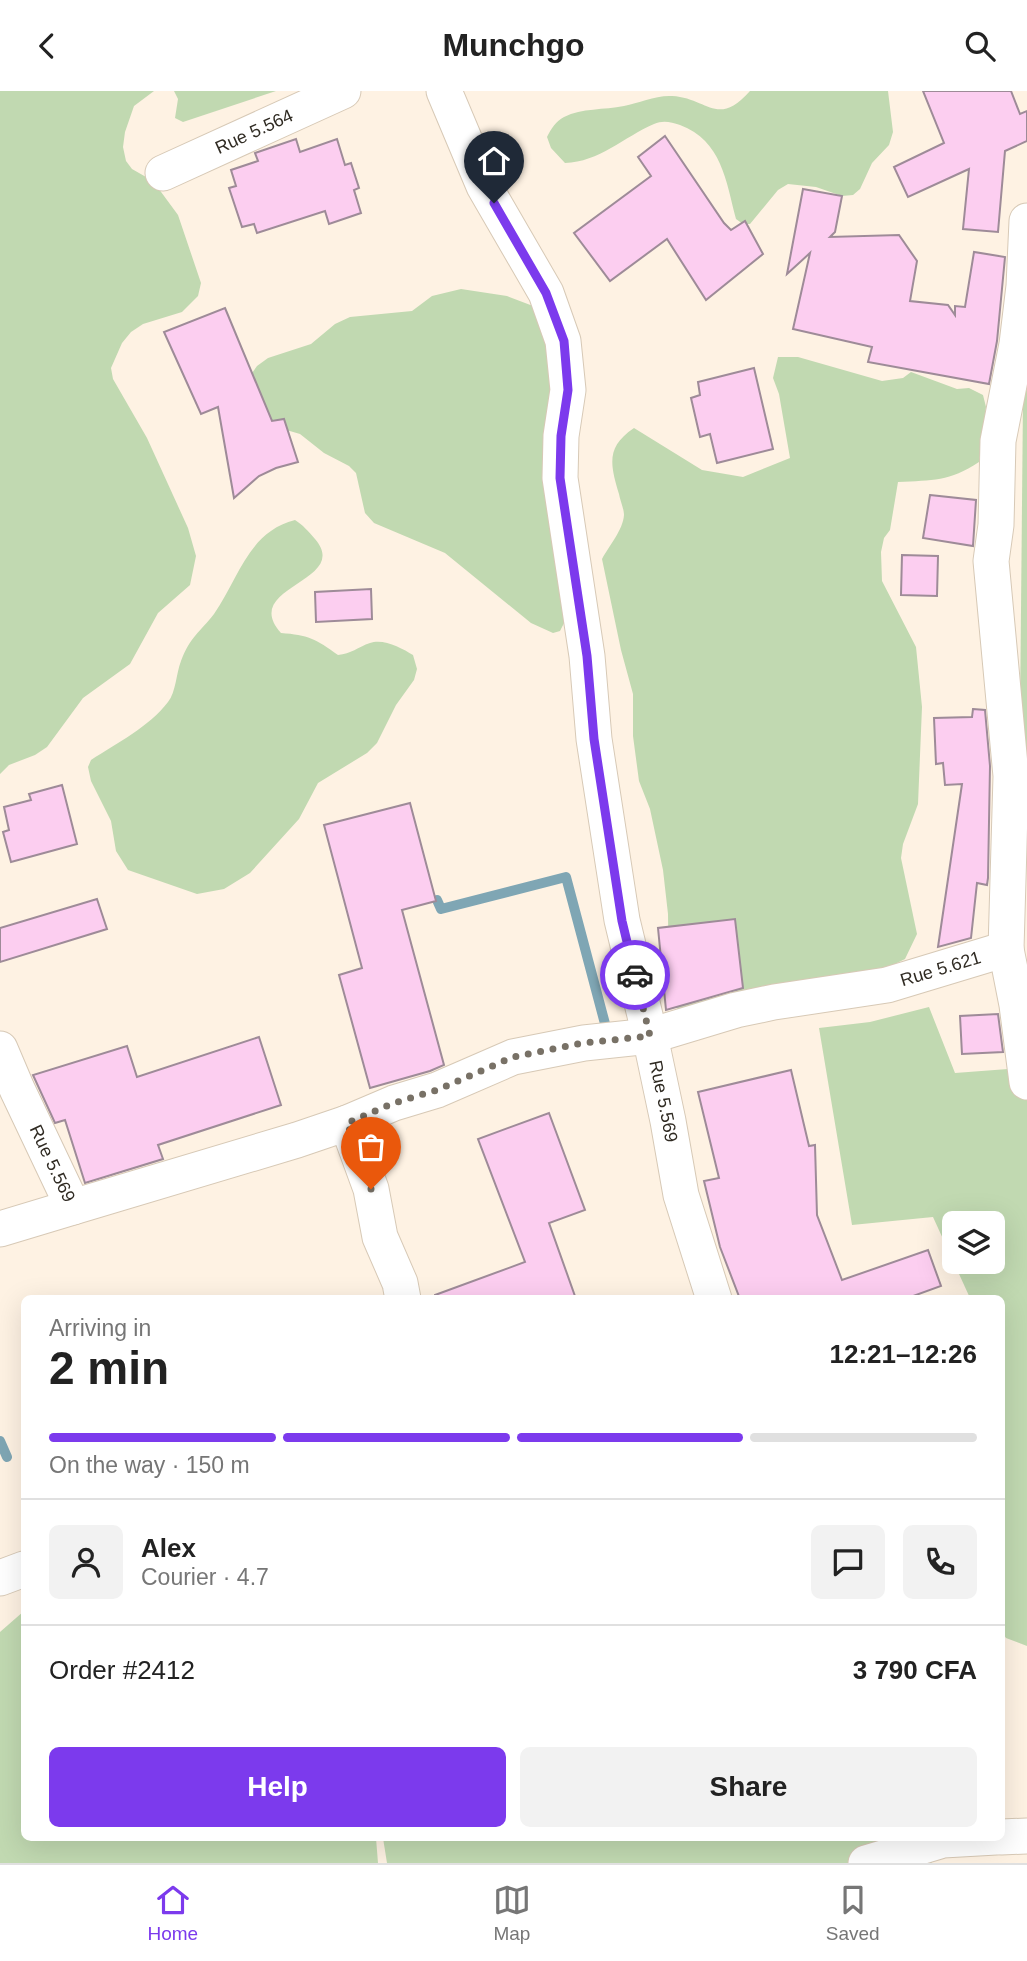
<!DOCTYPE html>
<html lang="en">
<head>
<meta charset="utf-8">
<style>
	:root { --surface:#fff; --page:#f2f2f2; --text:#222; --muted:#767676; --line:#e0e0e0; --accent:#7c3aed }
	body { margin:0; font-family:Helvetica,sans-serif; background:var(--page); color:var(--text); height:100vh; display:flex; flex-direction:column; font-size:26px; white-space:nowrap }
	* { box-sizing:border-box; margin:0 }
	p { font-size:23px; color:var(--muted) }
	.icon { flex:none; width:38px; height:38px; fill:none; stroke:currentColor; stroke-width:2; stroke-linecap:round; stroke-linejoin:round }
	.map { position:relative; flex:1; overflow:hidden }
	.side { position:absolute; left:21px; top:1204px; width:984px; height:546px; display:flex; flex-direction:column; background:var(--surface); border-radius:10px; box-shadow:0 7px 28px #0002 }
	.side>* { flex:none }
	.buttons { position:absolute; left:942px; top:1120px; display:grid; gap:14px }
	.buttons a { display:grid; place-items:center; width:63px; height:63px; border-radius:10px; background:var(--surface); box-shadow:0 7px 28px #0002; font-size:35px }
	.pin { position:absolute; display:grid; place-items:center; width:60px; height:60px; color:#fff; margin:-72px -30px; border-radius:50% 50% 50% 0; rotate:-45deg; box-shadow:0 0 7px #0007 }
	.pin .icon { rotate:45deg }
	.courier { position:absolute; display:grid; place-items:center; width:70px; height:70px; margin:-35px; border:5px solid #7c3aed; border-radius:50%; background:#fff; color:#222; box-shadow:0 2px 9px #0007 }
	.overview em { font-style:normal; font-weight:700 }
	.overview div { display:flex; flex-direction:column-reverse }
	.overview { display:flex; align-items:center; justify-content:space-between; height:119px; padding:0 28px }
	h1 { font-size:46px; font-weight:700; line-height:52px }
	.bar { display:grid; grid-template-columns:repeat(4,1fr); gap:10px 7px; align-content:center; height:84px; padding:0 28px }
	.bar i { height:9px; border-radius:5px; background:var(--line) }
	.bar .current { background:var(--accent) }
	.bar p { grid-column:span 4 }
	.line { display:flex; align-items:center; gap:18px; padding:0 28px; border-top:2px solid var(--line) }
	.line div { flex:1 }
	.round { display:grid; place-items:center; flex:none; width:74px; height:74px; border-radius:10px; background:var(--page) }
	.button { display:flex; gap:14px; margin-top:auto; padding:14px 28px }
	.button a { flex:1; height:80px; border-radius:10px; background:var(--accent); color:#fff; font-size:28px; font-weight:700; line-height:80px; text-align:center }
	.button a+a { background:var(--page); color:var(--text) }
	header { display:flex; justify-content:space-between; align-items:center; height:91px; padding:0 28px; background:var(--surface); font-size:32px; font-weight:700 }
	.tabs { display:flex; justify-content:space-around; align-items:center; height:98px; border-top:2px solid var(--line); background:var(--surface); font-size:19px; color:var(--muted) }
	.tabs a { display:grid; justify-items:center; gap:4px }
	.tabs .current { color:var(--accent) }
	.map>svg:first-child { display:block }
	.green { fill:#c1d9b1; fill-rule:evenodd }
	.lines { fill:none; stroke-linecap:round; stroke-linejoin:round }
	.stream { stroke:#7fa6b4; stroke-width:10 }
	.building { fill:#fccef0; stroke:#9e8b98; stroke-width:2 }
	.street-casing { stroke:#d7c9b6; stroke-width:37 }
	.street { stroke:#fff; stroke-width:35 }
	.done { stroke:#787166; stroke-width:7; stroke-dasharray:0 12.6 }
	.route { stroke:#7c3aed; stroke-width:9 }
	.labels { text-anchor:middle; stroke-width:5; stroke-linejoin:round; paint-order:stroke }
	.street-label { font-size:18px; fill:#302b23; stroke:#fff }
</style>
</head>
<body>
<header><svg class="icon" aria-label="back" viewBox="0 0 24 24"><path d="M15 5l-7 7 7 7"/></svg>Munchgo<svg class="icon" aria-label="search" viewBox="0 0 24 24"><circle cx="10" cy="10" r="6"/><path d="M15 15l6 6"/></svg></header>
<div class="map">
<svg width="1027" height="1772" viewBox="0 0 1027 1772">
	<rect width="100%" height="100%" fill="#fef2e3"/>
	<g class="green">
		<path d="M0,0H154L134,15L125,41L123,56L126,70L132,78L153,90L178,124L201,192L198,205L182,221L143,233L131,241L122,252L111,277L113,288L147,347L188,437L196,465L190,494L158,522L130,573L83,607L47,656L35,664L9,674L0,683Z"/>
		<path d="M174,0H276L183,31L175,27L178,8Z"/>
		<path d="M750,0H888L893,41L889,54L872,72L860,98L853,104L842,105L816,96L788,93L778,99L750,133H743L736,128C726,90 722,50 680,34C671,31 663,29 654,33C624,46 599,71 565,72L551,57L547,46C551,38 556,30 564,26C582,17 604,19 624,15C639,12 656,4 672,5C708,7 717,37 750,0Z"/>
		<path d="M461,198L507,205L533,215L552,235L566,528L560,540L553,542L531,532L445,462L374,432L365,422L356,382L349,375L324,362L300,343L266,333L250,285L257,275L268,267L311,253L335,233L350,226L412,220L432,205Z"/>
		<path d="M778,266H798L882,290L903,287L911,281L957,298L969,297L983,304L986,316L979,371C949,391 933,389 898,391L890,439L884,447L881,461L882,490L916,556L922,616L918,713L903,753L901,767L917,843L905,868L883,879L694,924L671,915L669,908L668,823L663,779L650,718L639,690L633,645V603L621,559L602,468C609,455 623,439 624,424C624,418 620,409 619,403C610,373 606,356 634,337L702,379L743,386L790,367L779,303L773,287Z"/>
		<path d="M1027,298V755L1020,625L1023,308Z"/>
		<path d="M295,429C303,434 308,440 315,448C352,491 239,495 281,542C308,544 316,548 338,564C351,563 358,556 370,552C383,547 402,557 413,564L417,578L414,589L396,614L377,652L367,662L318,692L299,728L250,782L224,798L197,803L128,779L116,760L111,730L91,690L88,676L91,669C117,652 149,636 168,611C176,601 176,583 181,570C190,546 200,541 214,523C239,487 248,441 295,429Z"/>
		<path d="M929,916L955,982L1008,978L1027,973V1555L1006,1547L1001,1540V1208L970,1207L933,1126L852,1134L819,937L870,931ZM954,1132H992V1171H954Z"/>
		<path d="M24,1520V1746L376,1747L378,1772H0V1541Z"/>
		<path d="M916,1746L932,1772H387L383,1747Z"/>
	</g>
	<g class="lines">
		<g class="stream">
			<path d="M437,809L441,818L566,786L608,944"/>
			<path d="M0,1350L7,1366"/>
		</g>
	</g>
	<g class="building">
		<path d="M923,0H1011L1020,23L1027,20V50L1005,60L998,141L963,138L969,78L908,106L894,76L944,52Z"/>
		<path d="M665,45L724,132L731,139L745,130L763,163L706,209L667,148L610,190L574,142L651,85L638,66Z"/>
		<path d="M296,48L300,61L337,48L345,74L351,72L359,97L354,99L361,122L329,133L325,120L257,142L254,133L242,136L229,97L236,95L231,79L258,70L255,62Z"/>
		<path d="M803,98L842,105L835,141L830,146L899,144L917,170L910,210L948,214L955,224V215L965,216L974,161L1005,166L997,250L989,293L868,271L872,256L793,238L810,162L787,183Z"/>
		<path d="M225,217L272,330L284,328L298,371L276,377L259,385L234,407L218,316L201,323L164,241Z"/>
		<path d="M754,277L773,358L717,372L710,343L700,346L691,307L700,304L698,291Z"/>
		<path d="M930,404L976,409L973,455L923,447Z"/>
		<path d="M902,464L938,465L937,505L901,504Z"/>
		<path d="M371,498L372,528L316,531L315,501Z"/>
		<path d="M973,618L985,619L990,675L988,787L987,794L977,792L971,847L938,856L962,693L945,694L943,672L936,673L934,627L972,626Z"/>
		<path d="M62,694L77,753L11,771L3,741L9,739L4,716L31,709L29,703Z"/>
		<path d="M410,712L436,810L402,819L444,974L430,980L370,997L339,884L362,877L324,734Z"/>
		<path d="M97,808L107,838L0,871V837Z"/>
		<path d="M735,828L743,897L666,919L658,837Z"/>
		<path d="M998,923L1003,961L962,963L960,925Z"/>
		<path d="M259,946L281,1014L158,1054L163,1068L85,1092L65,1029L55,1032L33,984L127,955L137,986Z"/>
		<path d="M791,979L809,1055L815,1054L817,1124L842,1189L928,1159L941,1195L905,1208H740L720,1156L704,1090L719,1087L698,1001Z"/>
		<path d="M549,1022L585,1119L549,1132L576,1208H435V1204L525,1171L478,1048Z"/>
	</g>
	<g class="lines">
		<g class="street-casing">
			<g id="street">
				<path id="s1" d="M444,0L484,95L546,202L563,250L568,299L561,345L560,387L587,565L594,648L622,829L650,945L668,1030L681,1104L714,1208"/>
				<path id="s2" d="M163,82L343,0"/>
				<path d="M1006,858L1017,914L1027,991"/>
				<path id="s3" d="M0,958L17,998L73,1116L297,1049L347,1032"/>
				<path d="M0,1138L73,1116"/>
				<path id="s4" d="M403,1208L400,1192L380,1146L371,1098L347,1032L394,1012L437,999L513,966L584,952L650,945L736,919L774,911L887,894L1006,858L1011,685L991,470L996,434L998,350L1017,253L1024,195L1027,130"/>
				<path d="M0,1487L24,1478"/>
				<path d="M1001,1746L1027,1745"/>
				<path d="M866,1772L943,1749L996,1746"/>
			</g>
		</g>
		<use href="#street" class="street"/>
	</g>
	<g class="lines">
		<path class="done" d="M371,1098L347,1032L394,1012L437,999L513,966L583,952L650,945L635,884"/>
		<path class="route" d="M494,112L546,202L564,250L568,299L561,345L560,387L587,565L594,648L622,830L635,884"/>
	</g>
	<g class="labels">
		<g class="street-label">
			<text dy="6" stroke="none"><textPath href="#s2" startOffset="100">Rue 5.564</textPath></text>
			<text dy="6" stroke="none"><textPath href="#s4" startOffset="802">Rue 5.621</textPath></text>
			<text dy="6" stroke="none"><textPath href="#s1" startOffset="1048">Rue 5.569</textPath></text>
			<text dy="6" stroke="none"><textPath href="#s3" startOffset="126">Rue 5.569</textPath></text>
		</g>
	</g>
</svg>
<div class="buttons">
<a><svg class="icon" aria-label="layers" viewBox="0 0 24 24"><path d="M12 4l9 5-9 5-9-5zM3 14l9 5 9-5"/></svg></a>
</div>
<div class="pin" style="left:371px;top:1098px;background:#ea580c"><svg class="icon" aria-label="bag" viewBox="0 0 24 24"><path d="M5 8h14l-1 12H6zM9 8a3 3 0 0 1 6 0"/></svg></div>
<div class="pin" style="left:494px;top:112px;background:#1f2937"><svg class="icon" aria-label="home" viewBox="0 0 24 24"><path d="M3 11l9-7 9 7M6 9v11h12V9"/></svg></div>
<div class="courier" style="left:635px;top:884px"><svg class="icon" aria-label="car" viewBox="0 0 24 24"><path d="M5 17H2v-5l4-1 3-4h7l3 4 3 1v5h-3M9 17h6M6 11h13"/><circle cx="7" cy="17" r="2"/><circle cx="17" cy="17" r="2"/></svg></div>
<section class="side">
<div class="overview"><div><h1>2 min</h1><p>Arriving in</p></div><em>12:21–12:26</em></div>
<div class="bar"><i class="current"></i><i class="current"></i><i class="current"></i><i></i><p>On the way · 150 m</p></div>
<div class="line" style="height:126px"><a class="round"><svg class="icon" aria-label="person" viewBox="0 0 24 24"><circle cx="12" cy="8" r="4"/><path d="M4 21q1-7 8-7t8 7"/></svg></a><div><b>Alex</b><p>Courier · 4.7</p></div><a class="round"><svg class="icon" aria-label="chat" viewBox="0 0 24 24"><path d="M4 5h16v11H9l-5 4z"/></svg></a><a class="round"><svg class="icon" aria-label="phone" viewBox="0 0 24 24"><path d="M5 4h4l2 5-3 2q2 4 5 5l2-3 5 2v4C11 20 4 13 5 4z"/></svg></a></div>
<div class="line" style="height:91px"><div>Order #2412</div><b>3 790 CFA</b></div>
<div class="button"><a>Help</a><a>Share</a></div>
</section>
</div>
<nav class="tabs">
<a class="current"><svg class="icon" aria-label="home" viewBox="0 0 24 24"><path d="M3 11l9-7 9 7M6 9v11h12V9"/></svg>Home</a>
<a><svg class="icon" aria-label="map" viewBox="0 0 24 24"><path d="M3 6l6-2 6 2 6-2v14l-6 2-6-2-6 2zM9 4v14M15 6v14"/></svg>Map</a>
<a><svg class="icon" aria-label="saved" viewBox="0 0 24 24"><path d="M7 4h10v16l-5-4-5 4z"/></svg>Saved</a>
</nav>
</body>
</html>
